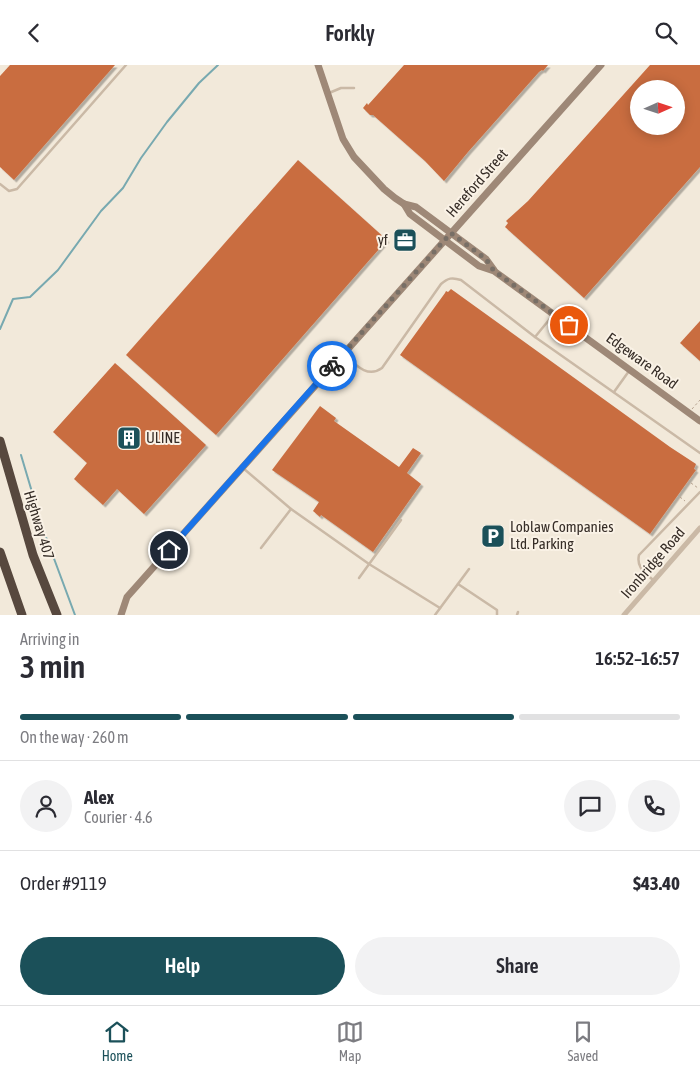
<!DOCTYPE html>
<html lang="en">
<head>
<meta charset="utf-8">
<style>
	:root { --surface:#fff; --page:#f2f2f3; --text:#2b2b33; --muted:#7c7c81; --line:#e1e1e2; --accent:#1b5059 }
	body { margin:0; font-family:"Asap Condensed",sans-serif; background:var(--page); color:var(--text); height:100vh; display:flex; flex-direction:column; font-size:19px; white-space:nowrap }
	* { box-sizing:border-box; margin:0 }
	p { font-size:16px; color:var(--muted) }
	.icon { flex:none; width:28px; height:28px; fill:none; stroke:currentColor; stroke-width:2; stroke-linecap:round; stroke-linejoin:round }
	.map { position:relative; height:550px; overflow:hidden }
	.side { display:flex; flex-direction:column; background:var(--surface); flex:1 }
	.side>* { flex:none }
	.needle { width:32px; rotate:87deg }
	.buttons { position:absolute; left:630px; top:15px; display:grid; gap:10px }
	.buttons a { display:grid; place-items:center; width:55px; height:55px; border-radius:50%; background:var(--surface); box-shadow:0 2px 12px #0003; font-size:25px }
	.pin { position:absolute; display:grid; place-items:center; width:42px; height:42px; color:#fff; margin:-21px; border:2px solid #fff; border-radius:50%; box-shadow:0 1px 5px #0007 }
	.courier { position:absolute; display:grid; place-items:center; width:50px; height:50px; margin:-25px; border:4px solid #1a73e8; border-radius:50%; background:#fff; color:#222; box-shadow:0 1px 6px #0007 }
	.headline em { font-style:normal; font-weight:600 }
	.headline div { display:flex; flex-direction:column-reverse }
	.headline { display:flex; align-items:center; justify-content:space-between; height:85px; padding:0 20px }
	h1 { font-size:32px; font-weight:600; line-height:38px }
	.bar { display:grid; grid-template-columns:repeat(4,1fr); gap:8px 5px; align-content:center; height:60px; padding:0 20px }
	.bar i { height:6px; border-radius:4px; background:var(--line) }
	.bar .selected { background:var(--accent) }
	.bar p { grid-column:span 4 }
	.line { display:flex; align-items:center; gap:12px; padding:0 20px; border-top:1px solid var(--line) }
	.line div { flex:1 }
	.round { display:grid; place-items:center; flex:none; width:52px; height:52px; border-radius:26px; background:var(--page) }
	.action { display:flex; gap:10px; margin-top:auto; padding:10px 20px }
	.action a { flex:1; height:58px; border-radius:30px; background:var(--accent); color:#fff; font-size:20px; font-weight:600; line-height:58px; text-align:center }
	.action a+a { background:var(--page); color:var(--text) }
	header { display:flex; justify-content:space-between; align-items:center; height:65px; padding:0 20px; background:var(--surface); font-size:22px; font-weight:600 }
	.tabs { display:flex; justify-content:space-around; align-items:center; height:70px; border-top:1px solid var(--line); background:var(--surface); font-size:14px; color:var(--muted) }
	.tabs a { display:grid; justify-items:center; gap:2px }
	.tabs .selected { color:var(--accent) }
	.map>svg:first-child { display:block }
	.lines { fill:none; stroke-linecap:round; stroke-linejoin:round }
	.stream { stroke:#78a9b0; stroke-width:2 }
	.building { fill:#c96d41; fill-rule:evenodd; filter:url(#shadow) }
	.path { stroke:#b6a390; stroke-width:1; stroke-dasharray:2.5 2.5; stroke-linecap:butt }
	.lane { stroke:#cab9a6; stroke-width:2.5 }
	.street { stroke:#cab9a6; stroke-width:5 }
	.secondary { stroke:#9e8877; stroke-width:7 }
	.highway { stroke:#57483e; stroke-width:9 }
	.done { stroke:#786f66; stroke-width:5; stroke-dasharray:0 9 }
	.route { stroke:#1a73e8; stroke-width:6 }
	.labels { text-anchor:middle; stroke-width:4; stroke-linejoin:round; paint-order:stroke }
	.street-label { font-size:15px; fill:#362d27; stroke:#faf2e6 }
	.poi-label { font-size:15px; fill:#362d27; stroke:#faf2e6; text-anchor:start }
</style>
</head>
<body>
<header><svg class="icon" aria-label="back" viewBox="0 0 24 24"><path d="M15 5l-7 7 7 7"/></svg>Forkly<svg class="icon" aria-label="search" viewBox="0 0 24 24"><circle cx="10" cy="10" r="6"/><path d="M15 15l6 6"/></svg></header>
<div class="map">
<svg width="700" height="550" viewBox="0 0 700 550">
	<defs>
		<filter id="shadow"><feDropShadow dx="2.5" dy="2.5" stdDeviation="0" flood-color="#0004"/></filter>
	</defs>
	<rect width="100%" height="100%" fill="#f2e9da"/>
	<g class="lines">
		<g class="stream">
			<path d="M0,264L13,234L30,232L58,205L101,146L123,123L141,93L167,57L199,18L218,0"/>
			<path d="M21,390L43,464L75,550"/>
		</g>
	</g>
	<g class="building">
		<path d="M10,0H115L14,115L0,102V11Z"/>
		<path d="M404,0H548L543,6L542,5L539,7L468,87L444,116L425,96L373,50H370L363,43L367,38L368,40Z"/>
		<path d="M650,0H700V102L584,233L505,162L508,158L506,156L528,136ZM639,24H676V61H639Z"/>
		<path d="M298,95L387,175L216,370L126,290Z"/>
		<path d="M451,224L670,382L696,399L694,404L696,405L650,469L400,290L445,228L446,226L448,227Z"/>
		<path d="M700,256V296L680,278Z"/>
		<path d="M115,298L206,380L144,449L117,424L103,440L74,414L87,398L53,367Z"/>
		<path d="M320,341L336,353L334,356L399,402L413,383L421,388L407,408L421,419L373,487L321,450L320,452L313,446L319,437L272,405Z"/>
	</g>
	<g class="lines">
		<g class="path">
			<path d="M692,344L700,335"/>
			<path d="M691,418L698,423"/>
			<path d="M680,432L685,436"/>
		</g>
		<g class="lane">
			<path d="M329,28L341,23H354"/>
			<path d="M0,119L9,126L17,124L126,0"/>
			<path d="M535,272L553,250"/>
			<path d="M344,289C355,299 367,314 382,303L441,219C448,213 452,212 461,215L535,272L700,388"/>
			<path d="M614,327L629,306"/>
			<path d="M243,403L291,444L369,499L440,543"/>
			<path d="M261,483L291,444"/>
			<path d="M359,513L401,455"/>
			<path d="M654,516C646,508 636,503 639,490L700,427"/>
			<path d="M458,519L497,545V550"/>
			<path d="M435,550L469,504"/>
			<path d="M517,550L518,547"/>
		</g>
		<path class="street" d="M624,550L700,463"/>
		<g class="secondary">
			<path d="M318,0L343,74L354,92L384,124L395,133L404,139L416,142L486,194L494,205"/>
			<path d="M404,139L410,149L479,201L494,206L700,356"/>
			<path d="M121,550L127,532L601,0"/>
		</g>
		<g class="highway">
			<path d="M0,376L33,490L57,550"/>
			<path d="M0,487L22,550"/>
		</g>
	</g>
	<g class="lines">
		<path class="done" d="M332,301L451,168L486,194L494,206L569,260"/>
		<path class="route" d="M169,485L332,301"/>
	</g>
	<defs>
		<g id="office-square" transform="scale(1.25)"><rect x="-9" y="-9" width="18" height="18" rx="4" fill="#1b5059" stroke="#faf2e6"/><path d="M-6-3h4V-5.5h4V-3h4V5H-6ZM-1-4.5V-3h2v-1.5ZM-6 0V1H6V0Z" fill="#fff"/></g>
		<g id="building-square" transform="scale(1.25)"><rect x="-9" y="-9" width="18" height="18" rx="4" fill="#1b5059" stroke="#faf2e6"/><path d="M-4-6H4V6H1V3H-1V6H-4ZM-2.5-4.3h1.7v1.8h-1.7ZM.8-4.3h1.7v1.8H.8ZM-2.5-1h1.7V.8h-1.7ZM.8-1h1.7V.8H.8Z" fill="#fff"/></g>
		<g id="parking-square" transform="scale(1.25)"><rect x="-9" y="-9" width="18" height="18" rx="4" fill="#1b5059" stroke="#faf2e6"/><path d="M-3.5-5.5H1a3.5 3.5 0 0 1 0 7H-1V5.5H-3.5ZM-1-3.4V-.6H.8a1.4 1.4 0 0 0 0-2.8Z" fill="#fff"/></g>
	</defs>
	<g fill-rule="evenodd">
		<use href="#office-square" x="405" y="175"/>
		<use href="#building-square" x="129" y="373"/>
		<use href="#parking-square" x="493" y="471"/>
	</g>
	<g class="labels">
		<g class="street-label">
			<text transform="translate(477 118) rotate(-49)" y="5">Hereford Street</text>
			<text transform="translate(642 296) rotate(36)" y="5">Edgeware Road</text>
			<text transform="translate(39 460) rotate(73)" y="5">Highway 407</text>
			<text transform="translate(653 498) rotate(-49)" y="5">Ironbridge Road</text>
		</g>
		<g class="poi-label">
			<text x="388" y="180" text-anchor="end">yf</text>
			<text x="146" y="378">ULINE</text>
			<text x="510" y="467">Loblaw Companies<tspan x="510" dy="17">Ltd. Parking</tspan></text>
		</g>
	</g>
</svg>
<div class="buttons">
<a><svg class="needle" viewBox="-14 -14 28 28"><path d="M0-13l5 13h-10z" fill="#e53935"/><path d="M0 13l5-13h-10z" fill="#7c7c81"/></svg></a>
</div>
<div class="pin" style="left:569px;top:260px;background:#ea580c"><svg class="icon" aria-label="bag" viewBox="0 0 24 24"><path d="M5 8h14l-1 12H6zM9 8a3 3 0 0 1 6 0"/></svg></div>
<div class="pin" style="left:169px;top:485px;background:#1f2937"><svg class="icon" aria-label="home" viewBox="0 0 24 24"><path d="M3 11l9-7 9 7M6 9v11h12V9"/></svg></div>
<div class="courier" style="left:332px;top:301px"><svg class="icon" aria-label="bike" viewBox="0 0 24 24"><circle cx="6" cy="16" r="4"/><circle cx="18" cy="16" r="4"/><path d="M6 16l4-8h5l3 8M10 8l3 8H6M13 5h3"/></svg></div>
</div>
<section class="side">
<div class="headline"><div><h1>3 min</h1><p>Arriving in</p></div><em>16:52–16:57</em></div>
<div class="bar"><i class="selected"></i><i class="selected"></i><i class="selected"></i><i></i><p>On the way · 260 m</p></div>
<div class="line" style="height:90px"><a class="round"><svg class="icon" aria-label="person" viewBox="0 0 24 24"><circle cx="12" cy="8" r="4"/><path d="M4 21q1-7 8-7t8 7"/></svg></a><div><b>Alex</b><p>Courier · 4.6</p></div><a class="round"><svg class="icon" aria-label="chat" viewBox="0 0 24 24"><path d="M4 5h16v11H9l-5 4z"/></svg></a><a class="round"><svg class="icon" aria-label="phone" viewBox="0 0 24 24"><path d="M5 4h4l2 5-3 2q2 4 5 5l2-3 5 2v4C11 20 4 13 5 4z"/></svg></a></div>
<div class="line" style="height:65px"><div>Order #9119</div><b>$43.40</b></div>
<div class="action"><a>Help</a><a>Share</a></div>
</section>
<nav class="tabs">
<a class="selected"><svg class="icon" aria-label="home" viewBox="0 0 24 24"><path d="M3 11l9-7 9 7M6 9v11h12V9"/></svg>Home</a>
<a><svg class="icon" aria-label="map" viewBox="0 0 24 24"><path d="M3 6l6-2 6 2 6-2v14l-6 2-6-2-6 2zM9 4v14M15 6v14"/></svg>Map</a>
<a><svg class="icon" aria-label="saved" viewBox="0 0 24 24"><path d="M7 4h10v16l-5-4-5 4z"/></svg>Saved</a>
</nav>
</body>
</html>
